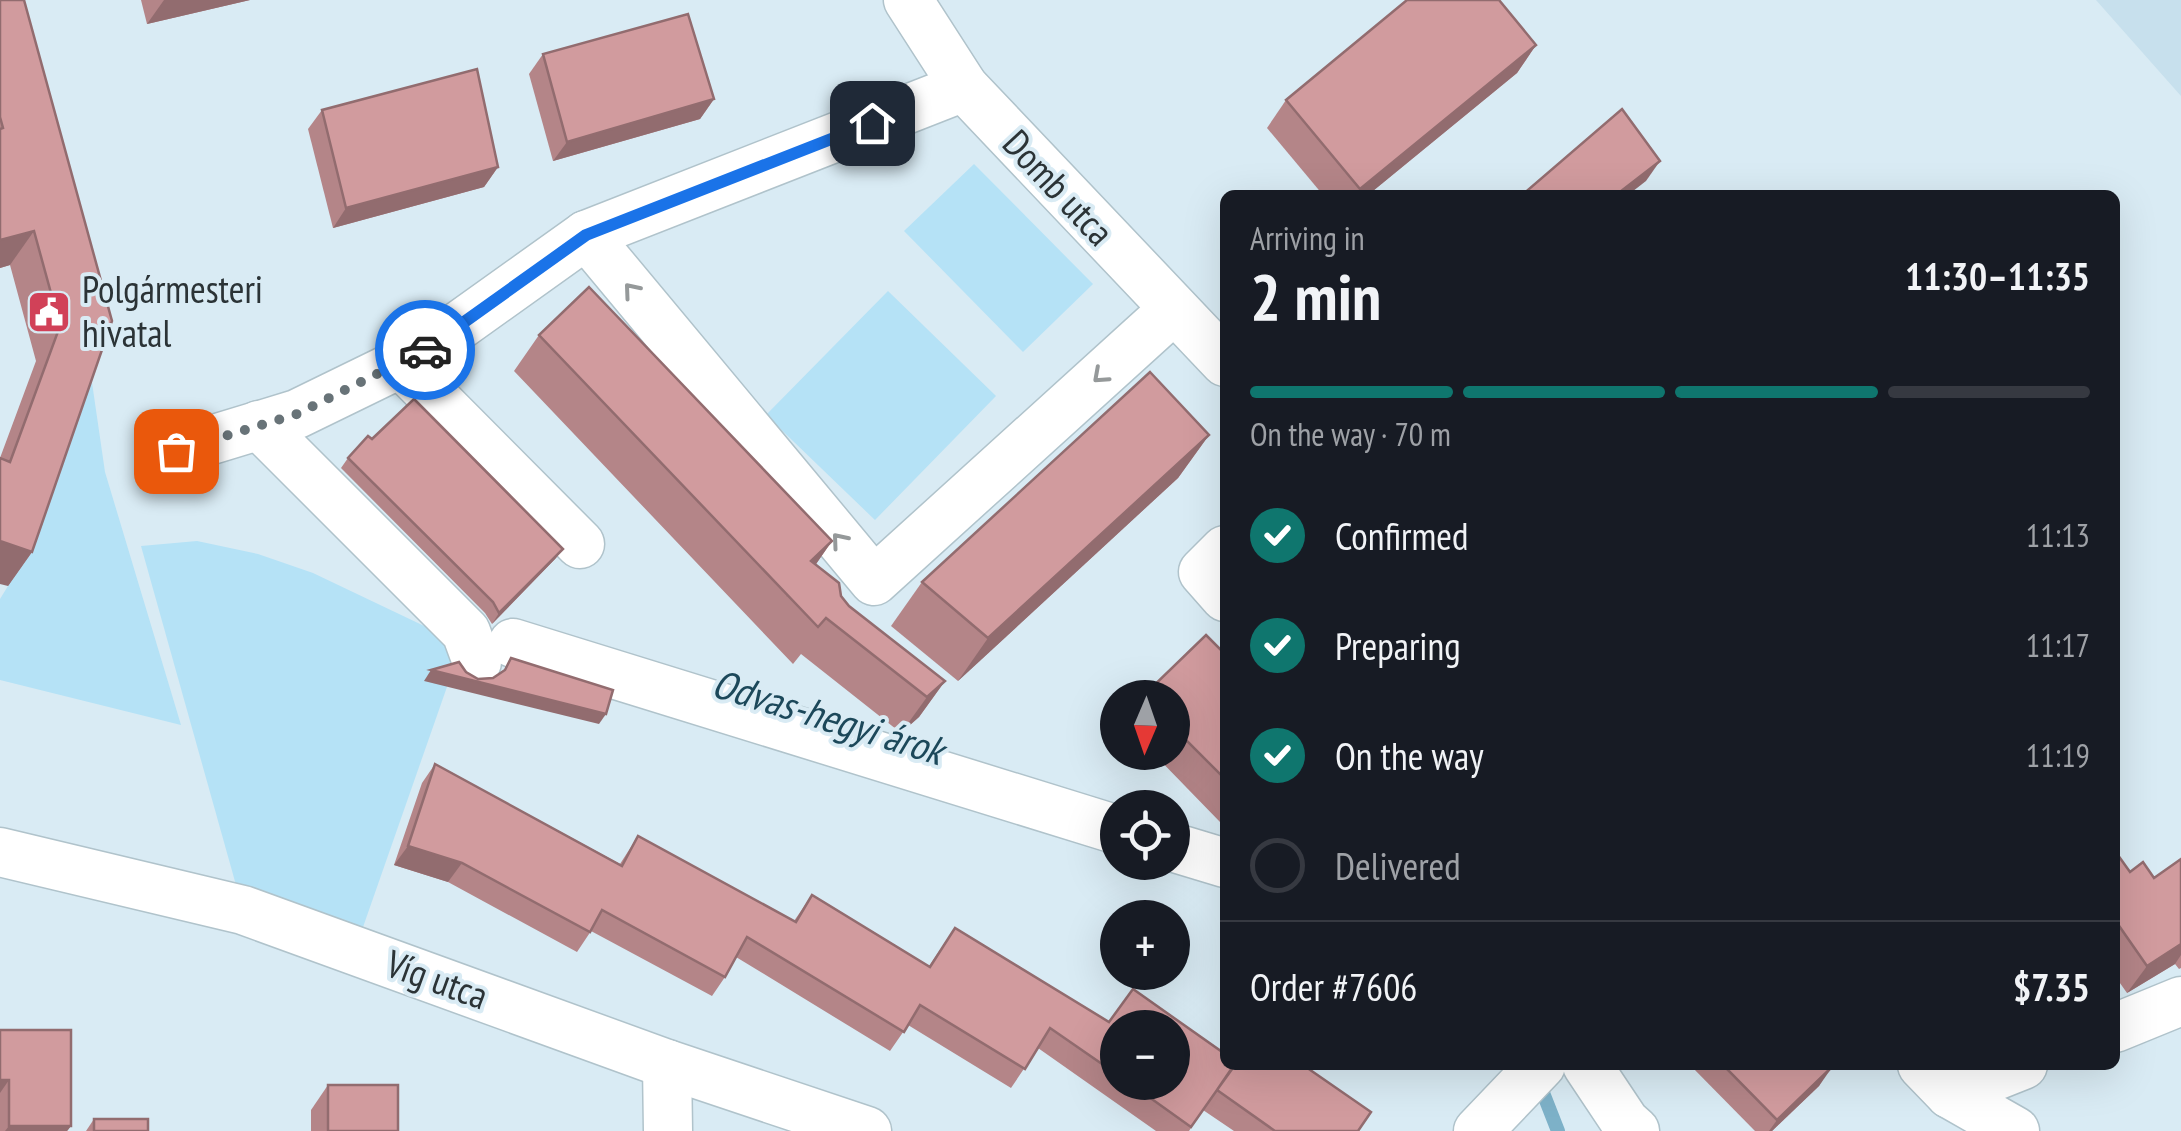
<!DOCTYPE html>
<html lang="en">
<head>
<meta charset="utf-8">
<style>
	:root { --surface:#171b24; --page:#20242c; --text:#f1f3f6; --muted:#9ea1a6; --line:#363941; --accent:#0f766e }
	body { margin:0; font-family:"PT Sans Narrow",sans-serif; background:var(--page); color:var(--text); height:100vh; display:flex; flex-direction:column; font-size:38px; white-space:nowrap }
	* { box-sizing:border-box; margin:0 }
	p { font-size:32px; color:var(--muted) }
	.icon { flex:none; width:55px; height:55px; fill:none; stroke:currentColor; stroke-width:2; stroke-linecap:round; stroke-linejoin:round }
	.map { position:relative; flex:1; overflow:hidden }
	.drawer { position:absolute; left:1220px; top:190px; width:900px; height:880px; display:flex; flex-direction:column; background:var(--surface); border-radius:15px; box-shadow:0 10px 40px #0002 }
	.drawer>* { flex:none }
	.needle { width:65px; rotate:182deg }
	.buttons { position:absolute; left:1100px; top:680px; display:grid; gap:20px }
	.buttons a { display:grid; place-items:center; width:90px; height:90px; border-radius:50%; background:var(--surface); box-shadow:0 10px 40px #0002; font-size:50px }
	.pin { position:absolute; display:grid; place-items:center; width:85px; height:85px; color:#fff; margin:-42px; border-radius:20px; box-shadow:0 5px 15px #0006 }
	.courier { position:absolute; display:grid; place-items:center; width:100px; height:100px; margin:-50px; border:8px solid #1a73e8; border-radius:50%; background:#fff; color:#222; box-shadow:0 2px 12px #0007 }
	.headline em { font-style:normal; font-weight:700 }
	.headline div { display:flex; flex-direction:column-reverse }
	.headline { display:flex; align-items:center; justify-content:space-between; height:170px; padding:0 30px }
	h1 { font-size:65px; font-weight:700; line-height:75px }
	.bar { display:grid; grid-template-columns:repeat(4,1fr); gap:15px 10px; align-content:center; height:120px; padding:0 30px }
	.bar i { height:12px; border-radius:8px; background:var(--line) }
	.bar .on { background:var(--accent) }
	.bar p { grid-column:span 4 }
	.line { display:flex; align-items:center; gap:25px; padding:0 30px; border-top:2px solid var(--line) }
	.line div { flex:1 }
	ol { padding:0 30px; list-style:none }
	li { display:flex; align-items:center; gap:30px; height:110px }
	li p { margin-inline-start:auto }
	li .icon { padding:10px; border-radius:50%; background:var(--accent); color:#fff; stroke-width:4 }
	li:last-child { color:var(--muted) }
	li i { width:55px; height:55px; border:5px solid var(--line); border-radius:50% }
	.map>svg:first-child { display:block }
	.built { fill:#c7e0ed }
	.green { fill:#b5e2f6 }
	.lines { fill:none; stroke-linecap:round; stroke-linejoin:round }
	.stream { stroke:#7db1c8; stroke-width:14 }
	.minor-casing { stroke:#b0c3cb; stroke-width:51 }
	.minor { stroke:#fff; stroke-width:48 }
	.wall { fill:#b48588; fill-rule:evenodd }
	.shaded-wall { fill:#926c6f }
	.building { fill:#d19b9e; stroke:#926c6f; stroke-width:2.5 }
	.oneway { stroke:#95999a }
	.done { stroke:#687378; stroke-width:10; stroke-dasharray:0 18 }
	.route { stroke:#1a73e8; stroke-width:12 }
	.labels { text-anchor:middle; stroke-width:8; stroke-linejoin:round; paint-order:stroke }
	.street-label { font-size:38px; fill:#2b3336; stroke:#d9ebf4 }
	.poi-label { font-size:38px; fill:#2b3336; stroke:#d9ebf4; text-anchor:start }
	.water-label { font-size:40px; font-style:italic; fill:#1c485a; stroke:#d9ebf4 }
</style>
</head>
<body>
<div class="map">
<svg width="2181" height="1131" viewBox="0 0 2181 1131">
	<rect width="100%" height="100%" fill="#d9ebf4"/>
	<path class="built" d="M2096,0H2181V96Z"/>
	<g class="green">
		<path d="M974,164L1093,284L1023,352L904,231Z"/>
		<path d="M888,291L996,396L875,520L766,415Z"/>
		<path d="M88,355L105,472L181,725L0,680V599L8,586Z"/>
		<path d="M197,541L258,554L313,573L462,644L355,950L243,910L141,546Z"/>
	</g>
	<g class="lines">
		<path class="stream" d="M1538,1080L1558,1131"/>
		<g class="minor-casing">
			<g id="minor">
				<path d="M908,0L964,87L1225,362"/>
				<path d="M586,235L874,581L1173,310"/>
				<path d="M400,363L580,544"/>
				<path d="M259,425L466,632L477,662"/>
				<path d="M175,451L297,414L418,355L586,235L964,87"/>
				<path d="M1225,550L1203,572L1225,597"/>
				<path d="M513,643L1118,830"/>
				<path d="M1172,847L1225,863"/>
				<path d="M0,852L243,910L667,1064L867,1131"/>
				<path d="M2115,1028L2181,1001"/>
				<path d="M667,1064L668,1131"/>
				<path d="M1587,1065L1625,1122L1635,1131"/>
				<path d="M1922,1065L1950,1094L2015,1131"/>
				<path d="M1950,1094L2023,1065"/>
				<path d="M1478,1131L1541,1065"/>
			</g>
		</g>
		<use href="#minor" class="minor"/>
	</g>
	<g class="wall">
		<path d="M0,0L112,321L32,552L8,586L0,458L36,361L10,265L0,268Z"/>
		<path d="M141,0H250L147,24Z"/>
		<path d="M1536,45L1517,73L1368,195H1323L1267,128L1286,100Z"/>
		<path d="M543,54L714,99L700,119L553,161L529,74Z"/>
		<path d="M322,110L498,167L484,187L333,228L308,129Z"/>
		<path d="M539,335L832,541L816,564L849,606L945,681L919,717L901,733L801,654L793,664L514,371Z"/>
		<path d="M1209,435L1178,478L958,681L891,626L922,582Z"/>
		<path d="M372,439L563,549L555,559L492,624L485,613L341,468L348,458Z"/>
		<path d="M1206,635L1225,654V817L1220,822L1152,752H1172V698H1142Z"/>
		<path d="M435,764L620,864L638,836L794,921L812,895L929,966L955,928L1109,1022L1225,1065L1358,1131H1234L1203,1110L1189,1131H1156L1038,1048L1011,1088L908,1025L890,1051L736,957L725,977L712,996L591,931L577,952L448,882L394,865L422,783ZM1118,1028L1172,1082H1118Z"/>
		<path d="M2115,851L2130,872L2154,878L2181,859V968L2179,969L2175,964L2127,993L2115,976Z"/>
		<path d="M0,1030L71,1126L67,1131H0Z"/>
		<path d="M1690,1065H1831L1819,1086L1772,1131H1755Z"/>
		<path d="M328,1085L398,1131H311V1110Z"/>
		<path d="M94,1119L148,1131H86Z"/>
	</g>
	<g class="shaded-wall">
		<path d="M164,0H250L147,24Z"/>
		<path d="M1536,45L1517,73L1368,195H1356L1360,189Z"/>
		<path d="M714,99L700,119L553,161L567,142Z"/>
		<path d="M1660,161L1646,181L1628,195H1616Z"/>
		<path d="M498,167L484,187L333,228L346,208Z"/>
		<path d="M34,231L10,265L0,268V240Z"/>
		<path d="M1209,435L1178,478L958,681L988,638Z"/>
		<path d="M0,541L32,552L8,586L0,584Z"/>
		<path d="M832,541L807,577L786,597L811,561Z"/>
		<path d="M563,549L555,559L492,624L499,613Z"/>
		<path d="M431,670L606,714L599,724L424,681Z"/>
		<path d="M945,681L919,717L901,733L927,697Z"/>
		<path d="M408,846L462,863L448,882L394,865Z"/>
		<path d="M2181,944V955L2175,964L2127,993L2147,966Z"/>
		<path d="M1833,1066L1819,1086L1772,1131H1769L1777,1120Z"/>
		<path d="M0,1080H9L0,1093Z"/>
		<path d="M9,1126H71L67,1131H5Z"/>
	</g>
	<g class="building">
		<path d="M0,0H24L112,321L32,552L0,541V458L10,462L60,326L34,231L0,240V129L3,128L0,117Z"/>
		<path d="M1407,0H1499L1536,45L1360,189L1286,100Z"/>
		<path d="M688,14L714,99L567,142L543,54Z"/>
		<path d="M477,69L498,167L346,208L322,110Z"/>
		<path d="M1622,109L1660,161L1616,195H1522Z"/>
		<path d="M589,287L832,541L811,561L839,583L841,596L849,606L945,681L927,697L826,618L818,627L539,335Z"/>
		<path d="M1150,372L1209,435L988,638L922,582Z"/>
		<path d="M414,399L563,549L499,613L493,602L348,458L368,436L372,439Z"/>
		<path d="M1206,635L1225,654V779L1172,726V698H1145L1143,696Z"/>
		<path d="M511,658L613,690L606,714L431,670L459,662L466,672L478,679L493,678L505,670Z"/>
		<path d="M435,764L622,866L638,836L796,922L812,895L930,967L955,928L1109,1022L1133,989L1225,1054V1065H1234L1217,1090L1235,1065H1303L1371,1112L1358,1131H1275L1217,1090L1191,1127L1128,1082H1172V1028H1118V1075L1050,1028L1025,1069L920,1005L904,1032L747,937L725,977L602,910L590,932L462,863L408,846Z"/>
		<path d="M2115,851L2130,872L2143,862L2154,878L2181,859V944L2147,966L2115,920Z"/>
		<path d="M0,1030H71V1126H9V1080H0Z"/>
		<path d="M1723,1065H1831L1833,1066L1777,1120Z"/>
		<rect x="328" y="1085" width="70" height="46"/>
		<rect x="94" y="1119" width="54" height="12"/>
	</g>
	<defs><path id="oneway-chevron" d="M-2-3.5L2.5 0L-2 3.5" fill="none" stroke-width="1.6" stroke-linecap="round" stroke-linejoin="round" transform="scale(2.5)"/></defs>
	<g class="oneway">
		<use href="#oneway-chevron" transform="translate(631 290) rotate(-130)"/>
		<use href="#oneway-chevron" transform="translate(1100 376) rotate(138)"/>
		<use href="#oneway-chevron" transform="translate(839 540) rotate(-130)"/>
	</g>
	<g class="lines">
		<path class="done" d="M176,451L297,414L425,350"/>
		<path class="route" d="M425,350L586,235L872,123"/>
	</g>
	<defs>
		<g id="civic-square" transform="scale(2.25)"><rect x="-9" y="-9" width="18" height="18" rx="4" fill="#d14158" stroke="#d9ebf4"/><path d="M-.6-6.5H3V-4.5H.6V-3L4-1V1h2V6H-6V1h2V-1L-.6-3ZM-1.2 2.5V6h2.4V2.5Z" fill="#fff"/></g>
	</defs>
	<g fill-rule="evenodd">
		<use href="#civic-square" x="49" y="312"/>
	</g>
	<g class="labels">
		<g class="street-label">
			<text transform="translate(1058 188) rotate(47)" y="13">Domb utca</text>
			<text transform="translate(437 980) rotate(20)" y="13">Víg utca</text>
		</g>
		<g class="poi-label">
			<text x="82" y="303">Polgármesteri<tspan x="82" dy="44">hivatal</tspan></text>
		</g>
		<g class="water-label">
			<text transform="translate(828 717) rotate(17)" y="14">Odvas-hegyi árok</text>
		</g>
	</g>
</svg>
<div class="buttons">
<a><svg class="needle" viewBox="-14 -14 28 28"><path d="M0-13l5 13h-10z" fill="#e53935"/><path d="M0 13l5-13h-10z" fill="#9ea1a6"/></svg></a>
<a><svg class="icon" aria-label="locate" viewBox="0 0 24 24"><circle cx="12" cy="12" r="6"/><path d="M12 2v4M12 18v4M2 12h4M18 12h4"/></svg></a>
<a>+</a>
<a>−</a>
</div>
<div class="pin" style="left:176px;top:451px;background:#ea580c"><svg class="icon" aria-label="bag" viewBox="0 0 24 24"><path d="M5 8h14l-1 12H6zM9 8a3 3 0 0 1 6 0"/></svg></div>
<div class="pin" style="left:872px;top:123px;background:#1f2937"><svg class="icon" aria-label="home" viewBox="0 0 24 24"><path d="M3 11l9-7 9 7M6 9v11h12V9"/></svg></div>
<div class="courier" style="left:425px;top:350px"><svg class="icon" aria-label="car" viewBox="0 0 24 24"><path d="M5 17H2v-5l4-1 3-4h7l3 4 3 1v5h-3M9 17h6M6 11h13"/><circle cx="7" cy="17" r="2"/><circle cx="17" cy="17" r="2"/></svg></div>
<section class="drawer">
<div class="headline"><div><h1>2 min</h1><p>Arriving in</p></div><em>11:30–11:35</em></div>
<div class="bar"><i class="on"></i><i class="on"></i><i class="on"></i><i></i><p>On the way · 70 m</p></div>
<ol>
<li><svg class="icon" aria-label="check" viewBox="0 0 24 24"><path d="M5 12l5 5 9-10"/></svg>Confirmed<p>11:13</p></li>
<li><svg class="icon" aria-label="check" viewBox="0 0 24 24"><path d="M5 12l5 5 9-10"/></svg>Preparing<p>11:17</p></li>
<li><svg class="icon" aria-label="check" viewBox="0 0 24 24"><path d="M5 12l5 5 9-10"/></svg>On the way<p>11:19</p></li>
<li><i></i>Delivered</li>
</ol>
<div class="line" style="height:130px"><div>Order #7606</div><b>$7.35</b></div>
</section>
</div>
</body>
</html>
